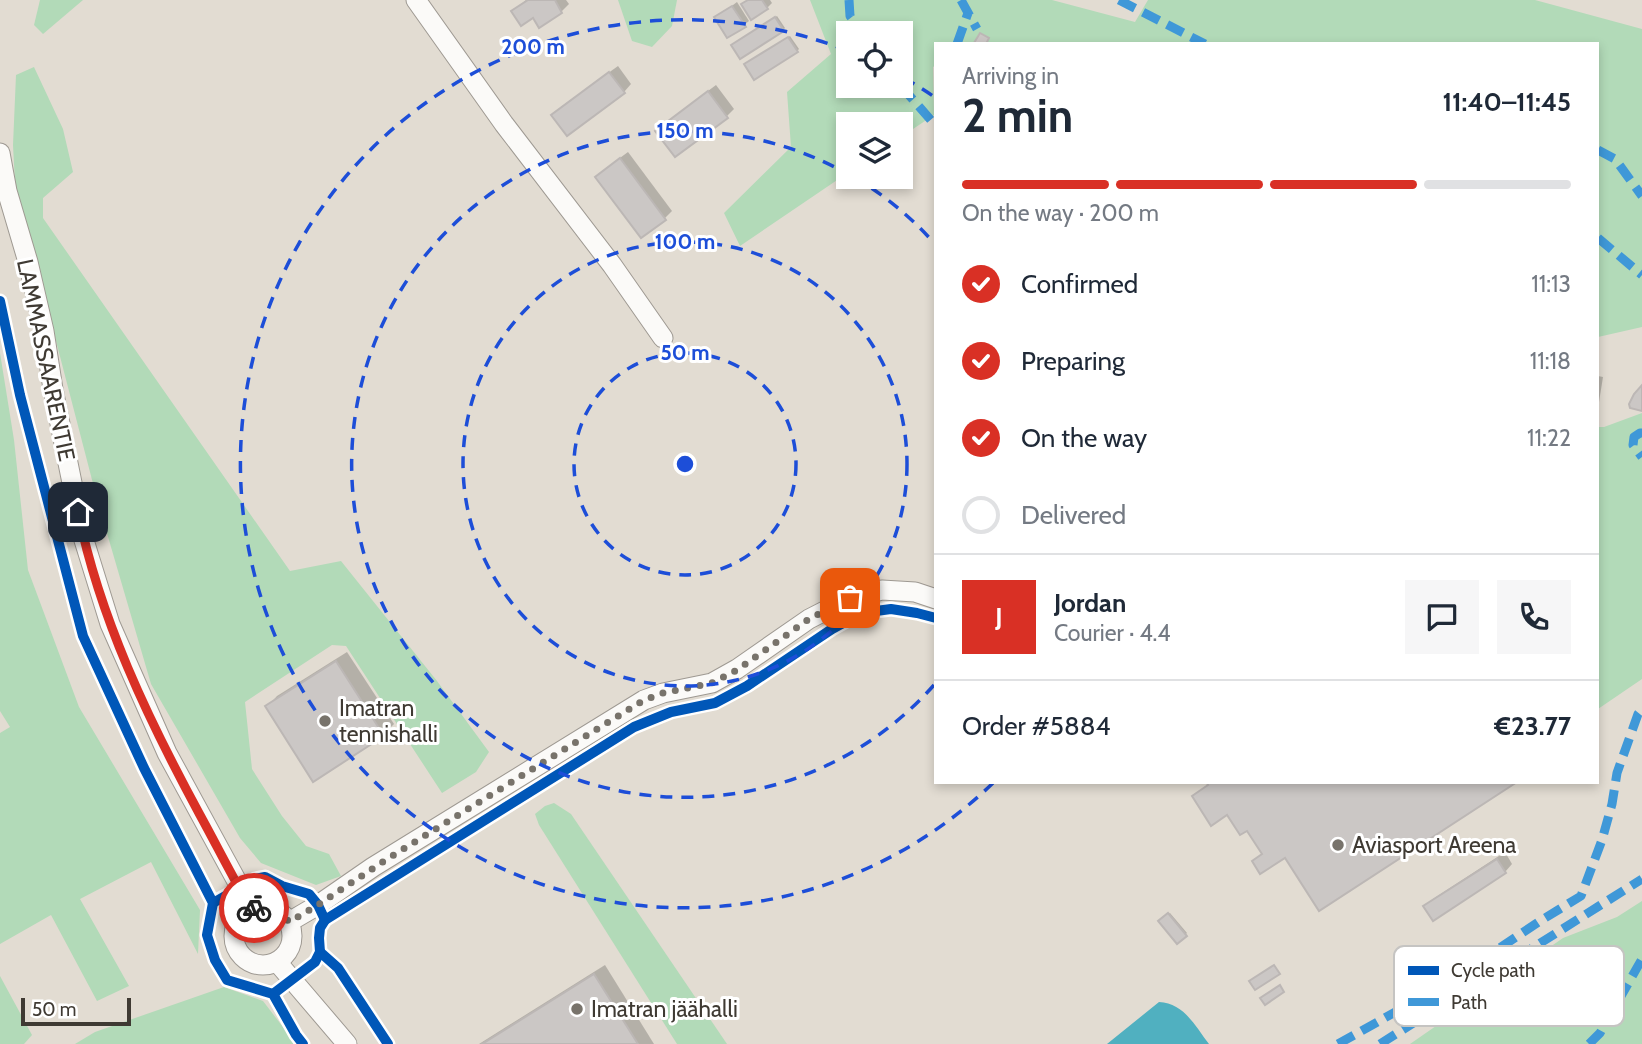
<!DOCTYPE html>
<html lang="en">
<head>
<meta charset="utf-8">
<style>
	:root { --surface:#fff; --page:#f6f6f7; --text:#1f2937; --muted:#747a83; --line:#e0e1e3; --accent:#d93025 }
	body { margin:0; font-family:Cabin,sans-serif; background:var(--page); color:var(--text); height:100vh; display:flex; flex-direction:column; font-size:26px; white-space:nowrap }
	* { box-sizing:border-box; margin:0 }
	p { font-size:23px; color:var(--muted) }
	.icon { flex:none; width:38px; height:38px; fill:none; stroke:currentColor; stroke-width:2; stroke-linecap:round; stroke-linejoin:round }
	.map { position:relative; flex:1; overflow:hidden }
	.details { position:absolute; left:934px; top:42px; width:665px; height:742px; display:flex; flex-direction:column; background:var(--surface); border-radius:0px; box-shadow:0 4px 10px #0003 }
	.details>* { flex:none }
	.fabs { position:absolute; left:836px; top:21px; display:grid; gap:14px }
	.fabs a { display:grid; place-items:center; width:77px; height:77px; border-radius:0px; background:var(--surface); box-shadow:0 4px 10px #0003; font-size:35px }
	.scale { position:absolute; left:21px; bottom:18px; width:110px; box-sizing:border-box; padding-left:7px; border:4px solid #3f3a33; border-top:0; font-size:19px; line-height:24px; white-space:nowrap; color:#3f3a33; -webkit-text-stroke:5px #fff; paint-order:stroke }
	.pin { position:absolute; display:grid; place-items:center; width:60px; height:60px; color:#fff; margin:-30px; border-radius:14px; box-shadow:0 4px 10px #0006 }
	.courier { position:absolute; display:grid; place-items:center; width:70px; height:70px; margin:-35px; border:5px solid #d93025; border-radius:50%; background:#fff; color:#222; box-shadow:0 2px 9px #0007 }
	.headline em { font-style:normal; font-weight:700 }
	.headline div { display:flex; flex-direction:column-reverse }
	.headline { display:flex; align-items:center; justify-content:space-between; height:119px; padding:0 28px }
	h1 { font-size:46px; font-weight:700; line-height:52px }
	.bar { display:grid; grid-template-columns:repeat(4,1fr); gap:10px 7px; align-content:center; height:84px; padding:0 28px }
	.bar i { height:9px; border-radius:5px; background:var(--line) }
	.bar .active { background:var(--accent) }
	.bar p { grid-column:span 4 }
	.line { display:flex; align-items:center; gap:18px; padding:0 28px; border-top:2px solid var(--line) }
	.line div { flex:1 }
	.round { display:grid; place-items:center; flex:none; width:74px; height:74px; border-radius:0px; background:var(--page) }
	ol { padding:0 28px; list-style:none }
	li { display:flex; align-items:center; gap:21px; height:77px }
	li p { margin-inline-start:auto }
	li .icon { padding:7px; border-radius:50%; background:var(--accent); color:#fff; stroke-width:4 }
	li:last-child { color:var(--muted) }
	li i { width:38px; height:38px; border:4px solid var(--line); border-radius:50% }
	.map>svg:first-child { display:block }
	.green { fill:#b2dab8; fill-rule:evenodd }
	.water { fill:#50b0c0 }
	.shadow { fill:#0003 }
	.building { fill:#cbc7c5; stroke:#bcb7b5; stroke-width:2 }
	.lines { fill:none; stroke-linecap:round; stroke-linejoin:round }
	.minor-casing { stroke:#9e9992; stroke-width:21 }
	.minor { stroke:#fbfaf8; stroke-width:19 }
	.quiet { stroke:#3f98d8; stroke-width:9; stroke-dasharray:18 9; stroke-linecap:butt }
	.cycleway-casing { stroke:#fff; stroke-width:15 }
	.cycleway { stroke:#0057b8; stroke-width:10 }
	.done { stroke:#78736b; stroke-width:7; stroke-dasharray:0 12.6 }
	.route { stroke:#d93025; stroke-width:9 }
	.ring { fill:none; stroke:#1d4ed8; stroke-width:3.5; stroke-dasharray:12 9 }
	.poi-dot { fill:#78736b; stroke:#fff; stroke-width:2.5 }
	.labels { text-anchor:middle; stroke-width:6; stroke-linejoin:round; paint-order:stroke }
	.street-label { font-size:23px; fill:#3f3a33; stroke:#fff }
	.poi-label { font-size:23px; fill:#3f3a33; stroke:#fff; text-anchor:start }
	.key { fill:#fff; stroke:#c5c4c2; stroke-width:2 }
	.key-label { font-size:19px; fill:#3f3a33 }
	.centre { fill:#1d4ed8; stroke:#fff; stroke-width:3.5 }
	.ring-label { font-size:21px; text-anchor:middle; font-weight:bold; fill:#1d4ed8; stroke:#fff; stroke-width:6; stroke-linejoin:round; paint-order:stroke }
</style>
</head>
<body>
<div class="map">
<svg width="1642" height="1044" viewBox="0 0 1642 1044">
	<rect width="100%" height="100%" fill="#e2dcd2"/>
	<g class="green">
		<path d="M40,0H83L43,34L34,25Z"/>
		<path d="M618,0H677L672,26L652,47L632,41Z"/>
		<path d="M810,0H1052L1135,22L1148,0H1535L1642,29V327L1598,337V44H936V65L933,67L934,115L901,137V124H849V172L740,246L724,213L791,147L787,92L831,54ZM849,33H901V86H849Z"/>
		<path d="M34,67L63,129L73,172L43,198V218L290,571L341,561L437,681L489,752L476,772L442,793L346,646L332,645L245,702L252,769L282,816L306,846L329,854L341,876L316,885L261,863L240,838L151,684L97,499L15,183L13,145L16,75Z"/>
		<path d="M0,353L14,440L28,570L79,707L200,910L198,954L151,862L80,899L129,986L97,1001L51,915L0,944V733L10,727L0,711Z"/>
		<path d="M1642,413V679L1598,709V427H1604Z"/>
		<path d="M554,803L571,814L727,1044H677L539,825L535,814L545,806Z"/>
		<path d="M1642,901V1044H1410L1563,938L1617,917Z"/>
		<path d="M0,976L32,1035L24,1044H0Z"/>
		<path d="M224,987L263,1001L296,1044H75L95,1032Z"/>
	</g>
	<path class="water" d="M1159,1002C1184,1003 1195,1026 1209,1044H1107Z"/>
	<g class="shadow">
		<path d="M526,0H566L569,4L561,12L540,26L533,16L513,11Z"/>
		<path d="M748,0H770L772,3L767,8Z"/>
		<path d="M737,2L749,21L744,25L716,18Z"/>
		<path d="M777,16L785,28L783,30L735,44Z"/>
		<path d="M790,36L799,49L797,51L748,63Z"/>
		<path d="M618,66L631,84L624,92L554,115L561,107Z"/>
		<path d="M716,85L734,109L727,116L665,123Z"/>
		<path d="M628,152L672,211L665,218L605,169Z"/>
		<path d="M1598,376L1603,377L1599,402L1598,403Z"/>
		<path d="M347,652L394,724L383,735L313,779L267,707L277,696Z"/>
		<path d="M1505,852L1512,864L1505,872L1426,906L1433,899Z"/>
		<path d="M1170,913L1187,933L1177,942L1160,922Z"/>
		<path d="M605,965L654,1044H479Z"/>
	</g>
	<g class="building">
		<path d="M528,0H555L562,13L539,28L533,18L521,26L511,11Z"/>
		<path d="M748,0H762L768,9L751,20L741,4Z"/>
		<path d="M732,6L746,27L727,38L714,17Z"/>
		<path d="M775,17L784,31L740,59L731,45Z"/>
		<path d="M980,33L989,38L986,44L974,43Z"/>
		<path d="M788,37L798,52L754,80L744,64Z"/>
		<path d="M609,72L625,93L567,136L551,115Z"/>
		<path d="M708,91L728,118L675,157L655,131Z"/>
		<path d="M620,158L666,220L641,238L595,177Z"/>
		<path d="M1642,385V411L1630,408L1629,404L1634,394Z"/>
		<path d="M336,661L384,736L313,782L265,706Z"/>
		<path d="M1206,782H1517L1319,911L1285,858L1260,874L1252,861L1262,854L1247,831L1240,835L1227,815L1211,826L1192,796L1208,785Z"/>
		<path d="M1497,859L1506,873L1433,921L1423,906Z"/>
		<path d="M1168,913L1187,936L1177,944L1158,921Z"/>
		<path d="M1274,965L1280,974L1255,990L1249,981Z"/>
		<path d="M594,974L638,1044H482Z"/>
		<path d="M1280,985L1284,992L1265,1005L1260,998Z"/>
	</g>
	<g class="lines">
		<g class="minor-casing">
			<g id="minor">
				<path d="M416,0L504,124L612,265L663,338"/>
				<path d="M0,153L7,191L28,262L44,331L53,389L83,537L110,624L167,753L252,909"/>
				<circle cx="263" cy="936" r="29"/>
				<path d="M289,922L318,905L373,867L644,700L663,693L712,683L737,669L809,619L850,598L882,590L915,592L936,599"/>
				<path d="M277,962L347,1044"/>
			</g>
		</g>
		<use href="#minor" class="minor"/>
		<g class="quiet">
			<path d="M849,0L850,16L863,33"/>
			<path d="M961,0L977,29"/>
			<path d="M1119,0L1205,44"/>
			<path d="M957,44L968,13"/>
			<path d="M901,86L936,126"/>
			<path d="M1598,150L1615,159L1642,196"/>
			<path d="M1598,238L1642,275"/>
			<path d="M1642,433H1640L1634,437L1633,445L1642,457"/>
			<path d="M1338,1044L1449,982L1540,921L1581,896L1602,840L1612,804L1617,773L1638,714L1642,709"/>
			<path d="M1380,1044L1642,879"/>
			<path d="M1589,1044L1600,1033L1642,959"/>
		</g>
		<g class="cycleway-casing">
			<g id="cycleway">
				<path d="M0,301L20,395L83,636L144,768L213,903L207,935L215,960L227,980L273,994L296,1035L303,1044"/>
				<path d="M213,903L255,879L265,877L282,886L309,894L318,905L325,920"/>
				<path d="M320,952L338,968L388,1044"/>
				<path d="M273,994L315,962L320,952L319,938L320,928L325,920L634,727L671,712L715,703L747,686L832,629L861,613L891,609L917,613L936,618"/>
			</g>
		</g>
		<use href="#cycleway" class="cycleway"/>
	</g>
	<g class="lines">
		<path class="done" d="M254,908C269,905 279,910 289,922L318,905L384,861L644,700L663,693L712,683L737,670L809,619L850,598"/>
		<path class="route" d="M78,512C100,619 148,719 200,815C217,846 233,878 251,909L254,908"/>
	</g>
	<g class="ring">
		<circle cx="685" cy="464" r="111"/>
		<circle cx="685" cy="464" r="222"/>
		<path d="M934 685A333 333 0 1 1 846 173M854 177A333 333 0 0 1 934 243"/>
		<path d="M993 783A444 444 0 1 1 848 51M904 78A444 444 0 0 1 933 96"/>
	</g>
	<g class="poi-dot">
		<circle cx="325" cy="721" r="7"/>
		<circle cx="1338" cy="845" r="7"/>
		<circle cx="577" cy="1009" r="7"/>
	</g>
	<g class="labels">
		<g class="street-label">
			<text transform="translate(46 360) rotate(78)" y="8">LAMMASSAARENTIE</text>
		</g>
		<g class="poi-label">
			<text x="339" y="716">Imatran<tspan x="339" dy="26">tennishalli</tspan></text>
			<text x="1352" y="853">Aviasport Areena</text>
			<text x="591" y="1017">Imatran jäähalli</text>
		</g>
	</g>
	<rect x="1394" y="946" width="230" height="80" rx="10" class="key"/>
	<rect x="1408" y="966" width="31" height="9" fill="#0057b8"/>
	<rect x="1408" y="998" width="31" height="8" fill="#3f98d8"/>
	<g class="key-label">
		<text x="1451" y="977">Cycle path</text>
		<text x="1451" y="1009">Path</text>
	</g>
	<circle cx="685" cy="464" r="10" class="centre"/>
	<g class="ring-label">
		<text x="533" y="54">200 m</text>
		<text x="685" y="138">150 m</text>
		<text x="685" y="249">100 m</text>
		<text x="685" y="360">50 m</text>
	</g>
</svg>
<div class="fabs">
<a><svg class="icon" aria-label="locate" viewBox="0 0 24 24"><circle cx="12" cy="12" r="6"/><path d="M12 2v4M12 18v4M2 12h4M18 12h4"/></svg></a>
<a><svg class="icon" aria-label="layers" viewBox="0 0 24 24"><path d="M12 4l9 5-9 5-9-5zM3 14l9 5 9-5"/></svg></a>
</div>
<div class="scale">50 m</div>
<div class="pin" style="left:850px;top:598px;background:#ea580c"><svg class="icon" aria-label="bag" viewBox="0 0 24 24"><path d="M5 8h14l-1 12H6zM9 8a3 3 0 0 1 6 0"/></svg></div>
<div class="pin" style="left:78px;top:512px;background:#1f2937"><svg class="icon" aria-label="home" viewBox="0 0 24 24"><path d="M3 11l9-7 9 7M6 9v11h12V9"/></svg></div>
<div class="courier" style="left:254px;top:908px"><svg class="icon" aria-label="bike" viewBox="0 0 24 24"><circle cx="6" cy="16" r="4"/><circle cx="18" cy="16" r="4"/><path d="M6 16l4-8h5l3 8M10 8l3 8H6M13 5h3"/></svg></div>
<section class="details">
<div class="headline"><div><h1>2 min</h1><p>Arriving in</p></div><em>11:40–11:45</em></div>
<div class="bar"><i class="active"></i><i class="active"></i><i class="active"></i><i></i><p>On the way · 200 m</p></div>
<ol>
<li><svg class="icon" aria-label="check" viewBox="0 0 24 24"><path d="M5 12l5 5 9-10"/></svg>Confirmed<p>11:13</p></li>
<li><svg class="icon" aria-label="check" viewBox="0 0 24 24"><path d="M5 12l5 5 9-10"/></svg>Preparing<p>11:18</p></li>
<li><svg class="icon" aria-label="check" viewBox="0 0 24 24"><path d="M5 12l5 5 9-10"/></svg>On the way<p>11:22</p></li>
<li><i></i>Delivered</li>
</ol>
<div class="line" style="height:126px"><b class="round" style="background:var(--accent);color:#fff">J</b><div><b>Jordan</b><p>Courier · 4.4</p></div><a class="round"><svg class="icon" aria-label="chat" viewBox="0 0 24 24"><path d="M4 5h16v11H9l-5 4z"/></svg></a><a class="round"><svg class="icon" aria-label="phone" viewBox="0 0 24 24"><path d="M5 4h4l2 5-3 2q2 4 5 5l2-3 5 2v4C11 20 4 13 5 4z"/></svg></a></div>
<div class="line" style="height:91px"><div>Order #5884</div><b>€23.77</b></div>
</section>
</div>
</body>
</html>
